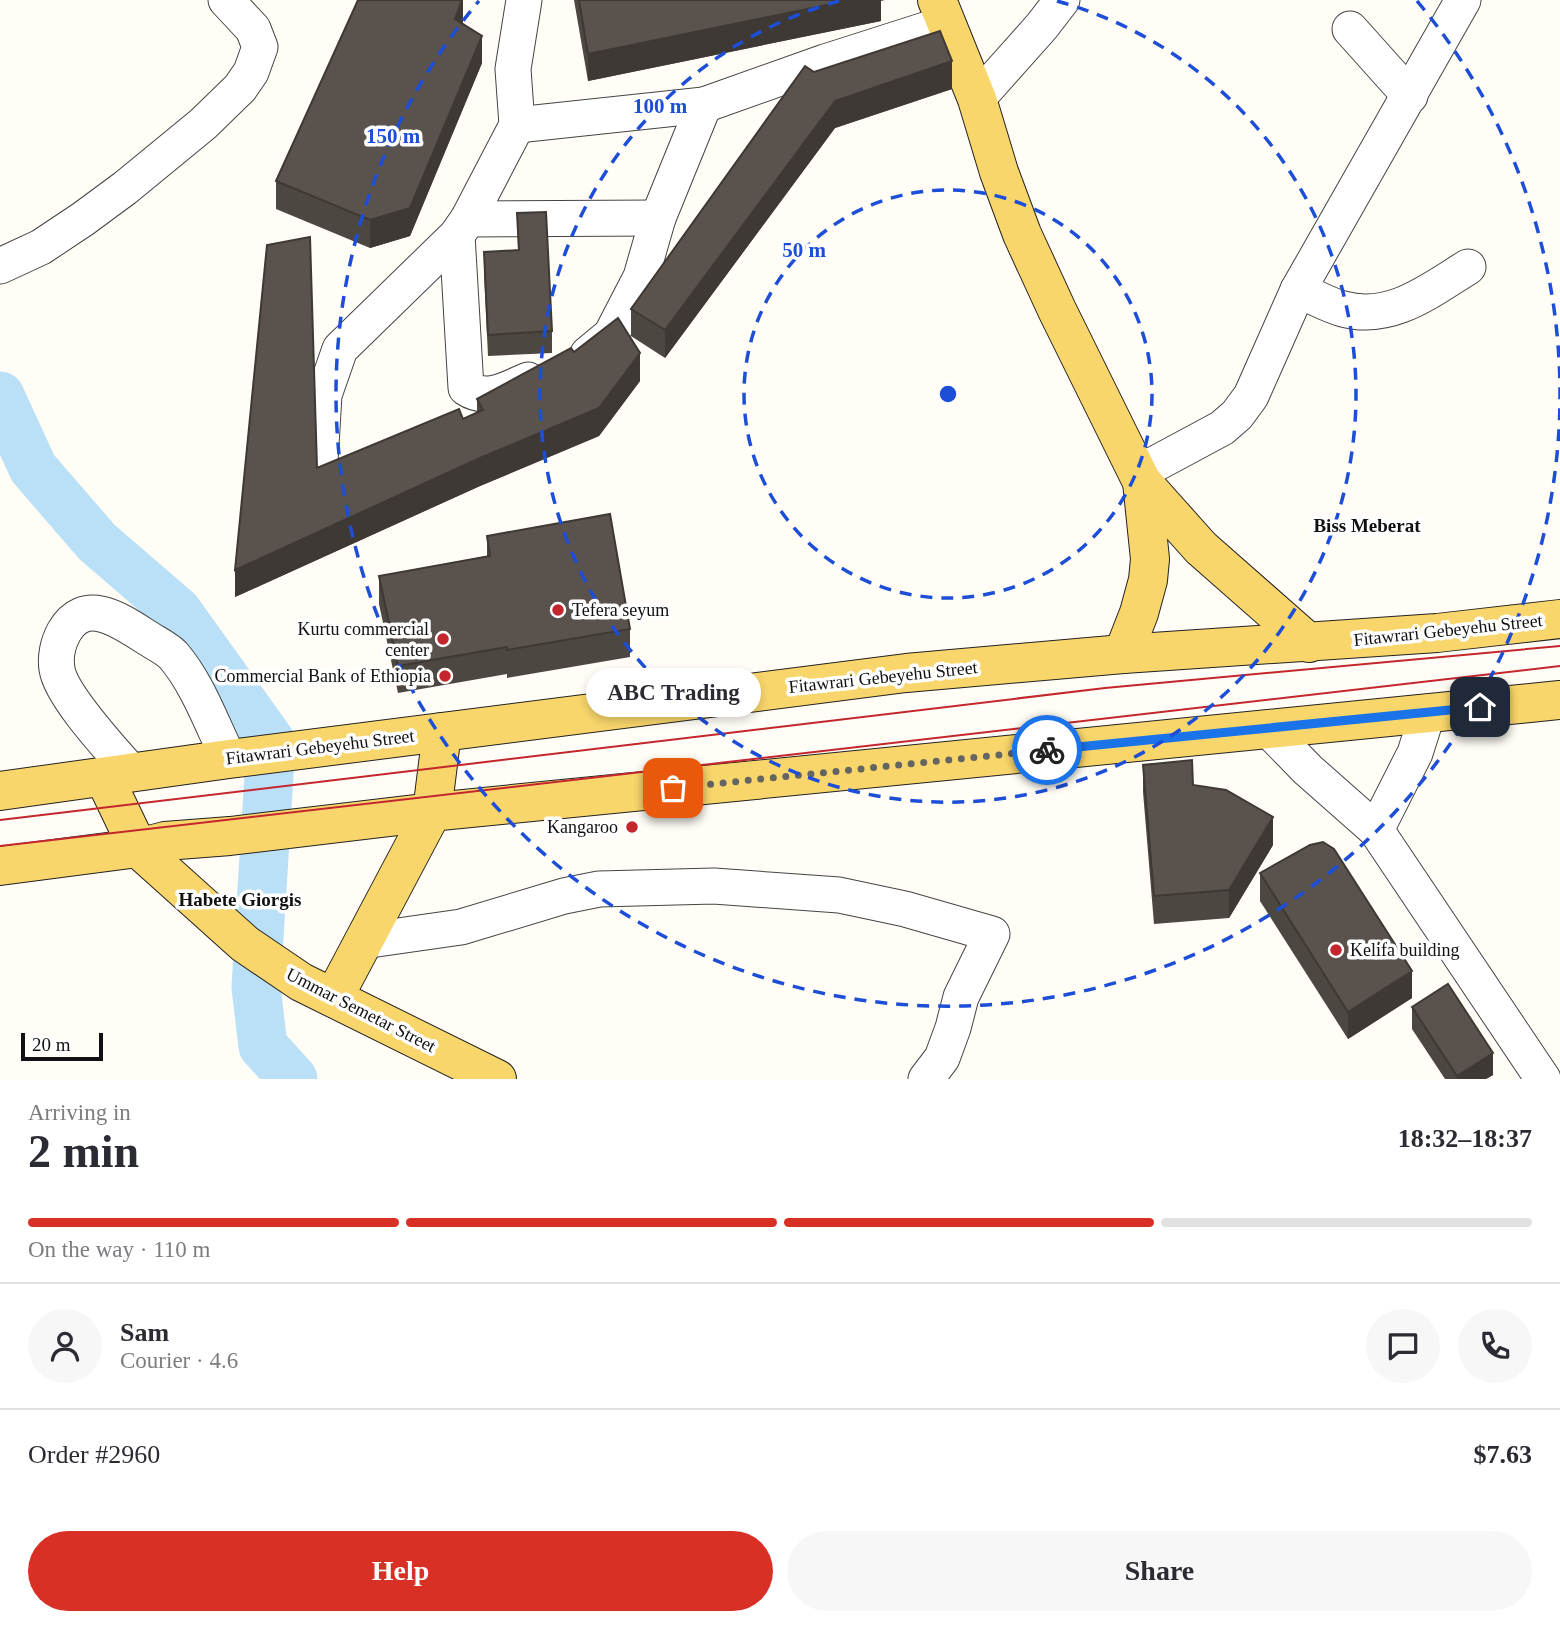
<!DOCTYPE html>
<html lang="en">
<head>
<meta charset="utf-8">
<style>
	:root { --surface:#fff; --page:#f7f7f7; --text:#2b2b33; --muted:#7c7c81; --line:#e1e1e2; --accent:#d93025 }
	body { margin:0; font-family:Georgia,serif; background:var(--page); color:var(--text); height:100vh; display:flex; flex-direction:column; font-size:26px; white-space:nowrap }
	* { box-sizing:border-box; margin:0 }
	p { font-size:23px; color:var(--muted) }
	.icon { flex:none; width:38px; height:38px; fill:none; stroke:currentColor; stroke-width:2; stroke-linecap:round; stroke-linejoin:round }
	.map { position:relative; height:1079px; overflow:hidden }
	.sheet { display:flex; flex-direction:column; background:var(--surface); flex:1 }
	.sheet>* { flex:none }
	.scale { position:absolute; left:21px; bottom:18px; width:82px; box-sizing:border-box; padding-left:7px; border:4px solid #111; border-top:0; font-size:19px; line-height:24px; white-space:nowrap; color:#111; -webkit-text-stroke:5px #fff; paint-order:stroke }
	.pin { position:absolute; display:grid; place-items:center; width:60px; height:60px; color:#fff; margin:-30px; border-radius:14px; box-shadow:0 4px 10px #0006 }
	.courier { position:absolute; display:grid; place-items:center; width:70px; height:70px; margin:-35px; border:5px solid #1a73e8; border-radius:50%; background:#fff; color:#222; box-shadow:0 2px 9px #0007 }
	.bubble { position:absolute; height:49px; border-radius:24px; background:var(--surface); box-shadow:0 4px 10px #0003; font-size:23px; font-weight:800; line-height:49px; text-align:center }
	.head em { font-style:normal; font-weight:800 }
	.head div { display:flex; flex-direction:column-reverse }
	.head { display:flex; align-items:center; justify-content:space-between; height:119px; padding:0 28px }
	h1 { font-size:46px; font-weight:800; line-height:52px }
	.bar { display:grid; grid-template-columns:repeat(4,1fr); gap:10px 7px; align-content:center; height:84px; padding:0 28px }
	.bar i { height:9px; border-radius:5px; background:var(--line) }
	.bar .selected { background:var(--accent) }
	.bar p { grid-column:span 4 }
	.line { display:flex; align-items:center; gap:18px; padding:0 28px; border-top:2px solid var(--line) }
	.line div { flex:1 }
	.round { display:grid; place-items:center; flex:none; width:74px; height:74px; border-radius:37px; background:var(--page) }
	.primary-button { display:flex; gap:14px; margin-top:auto; padding:14px 28px }
	.primary-button a { flex:1; height:80px; border-radius:42px; background:var(--accent); color:#fff; font-size:28px; font-weight:800; line-height:80px; text-align:center }
	.primary-button a+a { background:var(--page); color:var(--text) }
	.map>svg:first-child { display:block }
	.lines { fill:none; stroke-linecap:round; stroke-linejoin:round }
	.river { stroke:#b9e0f7; stroke-width:49 }
	.minor-casing { stroke:#444; stroke-width:37 }
	.major-casing { stroke:#222; stroke-width:40 }
	.minor { stroke:#fff; stroke-width:35 }
	.major { stroke:#f9d66b; stroke-width:38 }
	.tram { stroke:#c4262e; stroke-width:2 }
	.wall { fill:#4d4742 }
	.shaded-wall { fill:#3f3936 }
	.building { fill:#5a524d; stroke:#3f3936; stroke-width:2 }
	.done { stroke:#646461; stroke-width:7; stroke-dasharray:0 12.6 }
	.route { stroke:#1a73e8; stroke-width:9 }
	.ring { fill:none; stroke:#1d4ed8; stroke-width:3.5; stroke-dasharray:12 9 }
	.poi-dot { fill:#c4262e; stroke:#fff; stroke-width:2.5 }
	.labels { text-anchor:middle; stroke-width:7; stroke-linejoin:round; paint-order:stroke }
	.poi-label { font-size:18px; fill:#111; stroke:#fff; text-anchor:end }
	.street-label { font-size:18px; fill:#111; stroke:#fff }
	.neighbourhood-label { font-size:19px; font-weight:bold; fill:#111; stroke:#fff }
	.centre { fill:#1d4ed8; stroke:#fff; stroke-width:3.5 }
	.ring-label { font-size:21px; text-anchor:middle; font-weight:bold; fill:#1d4ed8; stroke:#fff; stroke-width:7; stroke-linejoin:round; paint-order:stroke }
</style>
</head>
<body>
<div class="map">
<svg width="1560" height="1079" viewBox="0 0 1560 1079">
	<rect width="100%" height="100%" fill="#fffdf5"/>
	<g class="lines">
		<path class="river" d="M0,396L33,468L97,542L177,611L271,742L256,987L263,1046L293,1079"/>
		<g class="minor-casing">
			<g id="minor">
				<path d="M1350,29L1410,96"/>
				<path d="M977,99L1042,26L1062,0"/>
				<path d="M517,125L704,105L825,62L947,23"/>
				<path d="M468,219L658,218"/>
				<path d="M457,235L466,388C487,402 507,389 528,380"/>
				<path d="M0,266L41,247L83,219L125,188L203,124L240,88L251,72L260,47L253,29L226,0"/>
				<path d="M1298,290C1313,296 1328,305 1343,309C1391,322 1429,291 1468,267"/>
				<path d="M588,354L611,335L641,277L658,218L704,105"/>
				<path d="M320,462L324,395L340,349L457,235L468,219L517,125L513,69L524,0"/>
				<path d="M1136,468L1155,464L1222,428L1237,415L1251,396L1298,290L1463,0"/>
				<path d="M1267,728L1308,770L1376,830L1543,1079"/>
				<path d="M131,772C112,750 61,696 57,669C55,657 58,643 64,632C85,595 121,621 146,637C155,643 166,648 173,655C198,684 212,725 229,759"/>
				<path d="M1376,830L1415,753L1428,712"/>
				<path d="M363,941L461,927L564,896L599,889L714,886L839,895L905,909L992,934L961,997L953,1028L942,1058L926,1079"/>
			</g>
		</g>
		<g class="major-casing">
			<g id="major">
				<path d="M937,0L977,99L999,172L1022,234L1057,310L1142,482L1150,559L1148,580L1139,613L1123,654"/>
				<path d="M1142,482L1201,548L1309,643"/>
				<path d="M104,777L138,848L245,944L301,982L497,1079"/>
				<path d="M0,791L229,759L906,673L1123,654L1437,633L1560,619"/>
				<path d="M0,866L138,848L165,841L230,836L432,812L1560,700"/>
				<path d="M334,997L432,812L442,732"/>
			</g>
		</g>
		<use href="#minor" class="minor"/>
		<use href="#major" class="major"/>
		<g class="tram">
			<path d="M0,820L1105,688L1560,646"/>
			<path d="M0,846L1560,666"/>
		</g>
	</g>
	<g class="wall">
		<path d="M463,0V24L482,63L410,236L370,248L276,209V181Z"/>
		<path d="M574,0H885L881,1V21L588,81Z"/>
		<path d="M814,72L952,89L835,128L665,358L631,336V309Z"/>
		<path d="M517,213L552,331V353L488,356L484,274V252L518,251Z"/>
		<path d="M574,352L640,381L599,436L480,486L235,597L317,468L463,419L477,413V399Z"/>
		<path d="M487,536L630,629V657L507,678V674L398,693L379,604V576L487,556Z"/>
		<path d="M1143,765L1193,785L1273,845L1229,918L1154,924L1143,792Z"/>
		<path d="M1260,873L1412,998L1348,1039L1260,901Z"/>
		<path d="M1412,1007L1493,1075L1486,1079H1445L1412,1029Z"/>
	</g>
	<g class="shaded-wall">
		<path d="M462,0H463V26L455,19Z"/>
		<path d="M851,0H881V21L588,81V54Z"/>
		<path d="M482,36V63L410,236L370,248V220Z"/>
		<path d="M952,61V89L835,128L665,358V330L835,101Z"/>
		<path d="M640,353V381L599,436L480,486L235,597V570Z"/>
		<path d="M1273,817V845L1229,918V890Z"/>
		<path d="M1412,971V998L1348,1039V1012Z"/>
		<path d="M1493,1053V1075L1486,1079H1457V1076Z"/>
	</g>
	<g class="building">
		<path d="M358,0H462L455,19L482,36L410,208L370,220L276,181Z"/>
		<path d="M579,0H851L588,54Z"/>
		<path d="M940,31L952,61L835,101L665,330L631,309L805,66L814,72Z"/>
		<path d="M546,212L552,331L488,335L484,252L519,250L517,213Z"/>
		<path d="M310,237L317,468L459,409L463,419L483,410L477,399L571,348L574,352L618,318L640,353L599,408L480,458L235,570L267,245Z"/>
		<path d="M610,514L630,629L507,650V647L398,666L379,576L490,556L487,536Z"/>
		<path d="M1192,760L1193,785L1226,790L1273,817L1229,890L1154,896L1143,765Z"/>
		<path d="M1323,842L1334,849L1412,971L1348,1012L1260,873L1310,845Z"/>
		<path d="M1448,984L1493,1053L1457,1076L1412,1007Z"/>
	</g>
	<g class="lines">
		<path class="done" d="M673,788L1047,750"/>
		<path class="route" d="M1047,750L1480,707"/>
	</g>
	<g class="ring">
		<circle cx="948" cy="394" r="204"/>
		<path d="M1057 1A408 408 0 1 1 839 1"/>
		<path d="M1417 1A612 612 0 1 1 479 1"/>
	</g>
	<g class="poi-dot">
		<circle cx="558" cy="610" r="7"/>
		<circle cx="443" cy="639" r="7"/>
		<circle cx="445" cy="676" r="7"/>
		<circle cx="632" cy="827" r="7"/>
		<circle cx="1336" cy="950" r="7"/>
	</g>
	<g class="labels">
		<g class="poi-label">
			<text x="572" y="616" text-anchor="start">Tefera seyum</text>
			<text x="429" y="635">Kurtu commercial<tspan x="429" dy="21">center</tspan></text>
			<text x="431" y="682">Commercial Bank of Ethiopia</text>
			<text x="618" y="833">Kangaroo</text>
			<text x="1350" y="956" text-anchor="start">Kelifa building</text>
		</g>
		<g class="street-label">
			<text transform="translate(1448 630) rotate(-6)" y="6">Fitawrari Gebeyehu Street</text>
			<text transform="translate(883 677) rotate(-6)" y="6">Fitawrari Gebeyehu Street</text>
			<text transform="translate(320 747) rotate(-7)" y="6">Fitawrari Gebeyehu Street</text>
			<text transform="translate(361 1010) rotate(27)" y="6">Ummar Semetar Street</text>
		</g>
		<g class="neighbourhood-label">
			<text x="1367" y="532">Biss Meberat</text>
			<text x="240" y="906">Habete Giorgis</text>
		</g>
	</g>
	<circle cx="948" cy="394" r="10" class="centre"/>
	<g class="ring-label">
		<text x="660" y="113">100 m</text>
		<text x="393" y="143">150 m</text>
		<text x="804" y="257">50 m</text>
	</g>
</svg>
<div class="scale">20 m</div>
<div class="pin" style="left:673px;top:788px;background:#ea580c"><svg class="icon" aria-label="bag" viewBox="0 0 24 24"><path d="M5 8h14l-1 12H6zM9 8a3 3 0 0 1 6 0"/></svg></div>
<div class="pin" style="left:1480px;top:707px;background:#1f2937"><svg class="icon" aria-label="home" viewBox="0 0 24 24"><path d="M3 11l9-7 9 7M6 9v11h12V9"/></svg></div>
<div class="courier" style="left:1047px;top:750px"><svg class="icon" aria-label="bike" viewBox="0 0 24 24"><circle cx="6" cy="16" r="4"/><circle cx="18" cy="16" r="4"/><path d="M6 16l4-8h5l3 8M10 8l3 8H6M13 5h3"/></svg></div>
<div class="bubble" style="left:586px;top:668px;width:175px">ABC Trading</div>
</div>
<section class="sheet">
<div class="head"><div><h1>2 min</h1><p>Arriving in</p></div><em>18:32–18:37</em></div>
<div class="bar"><i class="selected"></i><i class="selected"></i><i class="selected"></i><i></i><p>On the way · 110 m</p></div>
<div class="line" style="height:126px"><a class="round"><svg class="icon" aria-label="person" viewBox="0 0 24 24"><circle cx="12" cy="8" r="4"/><path d="M4 21q1-7 8-7t8 7"/></svg></a><div><b>Sam</b><p>Courier · 4.6</p></div><a class="round"><svg class="icon" aria-label="chat" viewBox="0 0 24 24"><path d="M4 5h16v11H9l-5 4z"/></svg></a><a class="round"><svg class="icon" aria-label="phone" viewBox="0 0 24 24"><path d="M5 4h4l2 5-3 2q2 4 5 5l2-3 5 2v4C11 20 4 13 5 4z"/></svg></a></div>
<div class="line" style="height:91px"><div>Order #2960</div><b>$7.63</b></div>
<div class="primary-button"><a>Help</a><a>Share</a></div>
</section>
</body>
</html>
